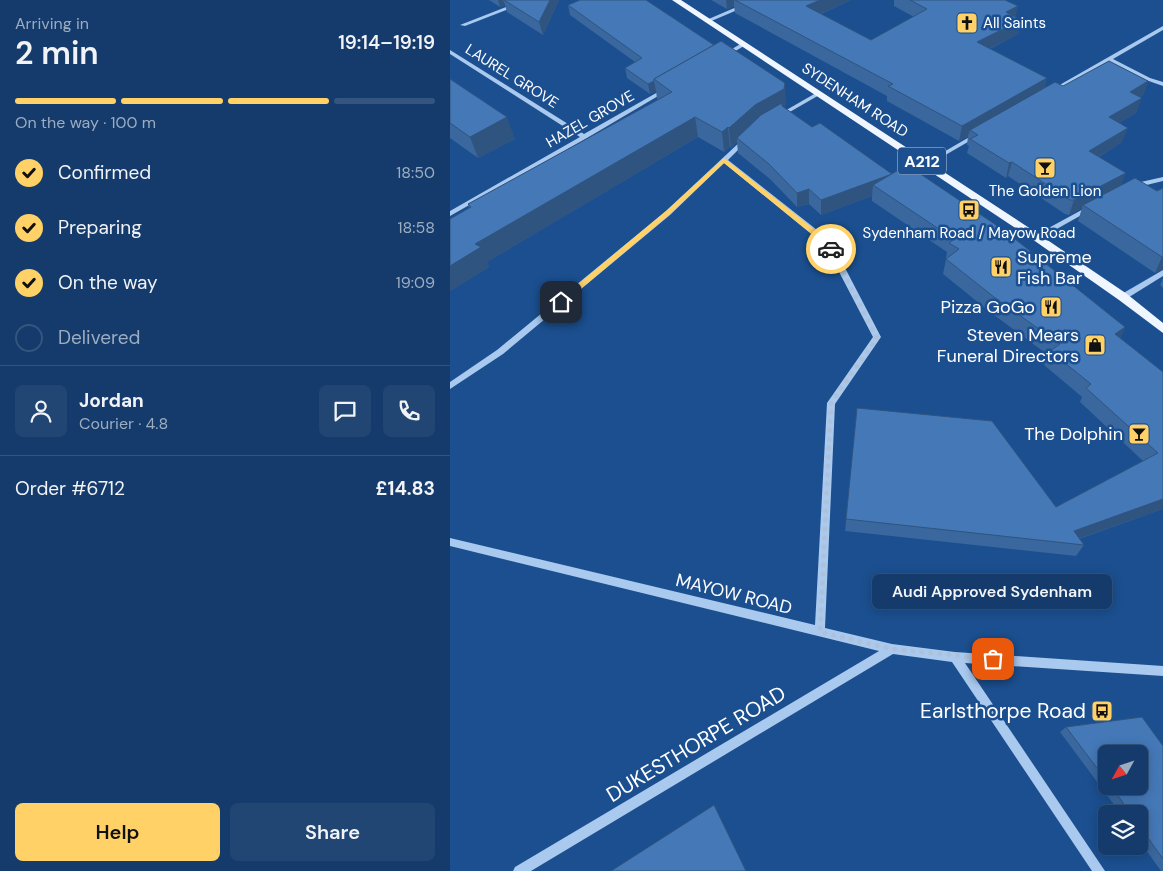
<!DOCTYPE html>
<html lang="en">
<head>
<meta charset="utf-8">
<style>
	:root { --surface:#143b6b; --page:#214673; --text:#f1f3f6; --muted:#9dadc1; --line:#33557e; --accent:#ffd166 }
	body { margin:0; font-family:"DM Sans",sans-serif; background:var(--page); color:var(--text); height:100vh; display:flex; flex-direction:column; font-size:19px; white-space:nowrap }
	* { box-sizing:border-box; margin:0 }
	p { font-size:16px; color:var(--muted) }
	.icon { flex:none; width:28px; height:28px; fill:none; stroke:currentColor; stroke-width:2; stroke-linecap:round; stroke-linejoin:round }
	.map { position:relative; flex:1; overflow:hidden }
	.drawer { display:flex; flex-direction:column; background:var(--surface); width:450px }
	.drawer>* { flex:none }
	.needle { width:32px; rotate:230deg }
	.controls { position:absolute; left:648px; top:745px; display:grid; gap:10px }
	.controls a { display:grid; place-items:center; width:50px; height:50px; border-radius:8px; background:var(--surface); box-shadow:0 2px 12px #0003,0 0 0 1px var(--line); font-size:25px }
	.pin { position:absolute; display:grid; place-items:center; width:42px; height:42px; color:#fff; margin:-21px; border-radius:10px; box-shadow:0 2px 8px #0006 }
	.courier { position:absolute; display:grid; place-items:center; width:50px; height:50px; margin:-25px; border:4px solid #ffd166; border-radius:50%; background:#fff; color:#222; box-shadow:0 1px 6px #0007 }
	.bubble { position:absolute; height:35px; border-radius:8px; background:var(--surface); box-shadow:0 2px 12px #0003,0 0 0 1px var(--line); font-size:16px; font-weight:600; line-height:35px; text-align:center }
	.summary em { font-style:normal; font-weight:600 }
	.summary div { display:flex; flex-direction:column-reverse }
	.summary { display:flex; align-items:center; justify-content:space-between; height:85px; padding:0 15px }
	h1 { font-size:32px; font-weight:600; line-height:38px }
	.bar { display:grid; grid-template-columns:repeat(4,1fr); gap:8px 5px; align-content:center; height:60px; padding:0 15px }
	.bar i { height:6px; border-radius:4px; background:var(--line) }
	.bar .on { background:var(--accent) }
	.bar p { grid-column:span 4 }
	.line { display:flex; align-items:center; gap:12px; padding:0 15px; border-top:1px solid var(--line) }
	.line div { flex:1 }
	.round { display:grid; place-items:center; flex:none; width:52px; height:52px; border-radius:8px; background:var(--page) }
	ol { padding:0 15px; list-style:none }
	li { display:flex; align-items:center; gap:15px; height:55px }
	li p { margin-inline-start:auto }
	li .icon { padding:5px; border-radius:50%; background:var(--accent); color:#111; stroke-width:4 }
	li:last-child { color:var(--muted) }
	li i { width:28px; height:28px; border:2px solid var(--line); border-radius:50% }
	.primary-button { display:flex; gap:10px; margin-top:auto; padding:10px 15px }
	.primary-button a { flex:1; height:58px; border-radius:8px; background:var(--accent); color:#111; font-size:20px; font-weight:600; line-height:58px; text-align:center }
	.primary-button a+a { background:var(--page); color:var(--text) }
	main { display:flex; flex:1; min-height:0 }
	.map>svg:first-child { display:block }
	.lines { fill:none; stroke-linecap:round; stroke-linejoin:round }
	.minor { fill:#a9c9ee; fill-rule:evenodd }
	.major { fill:#f0f6ff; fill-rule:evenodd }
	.wall { fill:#3a679d; fill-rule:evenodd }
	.shaded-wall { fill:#305480 }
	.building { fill:#4478b7; stroke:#305480 }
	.route { fill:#ffd166 }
	.done { stroke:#afc1d8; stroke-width:5; stroke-dasharray:0 9 }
	.labels { text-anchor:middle; stroke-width:5; stroke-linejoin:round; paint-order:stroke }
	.far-poi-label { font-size:15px; fill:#fff; stroke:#1b4f8f }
	.far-street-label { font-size:15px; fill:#fff; stroke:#1b4f8f }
	.shield { fill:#1b4f8f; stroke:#bbcadd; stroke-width:1 }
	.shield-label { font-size:16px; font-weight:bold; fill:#fff }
	.poi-label { font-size:18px; fill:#fff; stroke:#1b4f8f; text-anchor:end }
	.street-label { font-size:18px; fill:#fff; stroke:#1b4f8f }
	.near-poi-label { font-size:21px; fill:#fff; stroke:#1b4f8f; text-anchor:end }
	.near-street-label { font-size:21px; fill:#fff; stroke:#1b4f8f }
</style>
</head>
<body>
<main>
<section class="drawer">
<div class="summary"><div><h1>2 min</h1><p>Arriving in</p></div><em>19:14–19:19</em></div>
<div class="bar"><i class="on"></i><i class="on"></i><i class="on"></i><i></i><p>On the way · 100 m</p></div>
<ol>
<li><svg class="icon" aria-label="check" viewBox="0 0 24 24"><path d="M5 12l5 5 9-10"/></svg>Confirmed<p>18:50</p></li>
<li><svg class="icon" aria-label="check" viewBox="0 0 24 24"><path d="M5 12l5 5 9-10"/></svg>Preparing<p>18:58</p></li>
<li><svg class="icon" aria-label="check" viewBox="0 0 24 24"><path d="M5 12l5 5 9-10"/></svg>On the way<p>19:09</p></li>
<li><i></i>Delivered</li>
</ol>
<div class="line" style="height:90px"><a class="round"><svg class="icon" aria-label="person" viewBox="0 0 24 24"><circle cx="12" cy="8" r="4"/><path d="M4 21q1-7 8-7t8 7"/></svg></a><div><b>Jordan</b><p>Courier · 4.8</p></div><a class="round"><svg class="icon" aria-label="chat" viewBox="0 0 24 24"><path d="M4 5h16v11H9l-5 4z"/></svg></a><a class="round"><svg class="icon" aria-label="phone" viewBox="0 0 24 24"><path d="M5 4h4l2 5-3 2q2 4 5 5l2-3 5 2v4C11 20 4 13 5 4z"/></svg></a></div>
<div class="line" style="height:65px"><div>Order #6712</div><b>£14.83</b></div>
<div class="primary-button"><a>Help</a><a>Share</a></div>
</section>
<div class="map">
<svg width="713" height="871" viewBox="0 0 713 871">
	<rect width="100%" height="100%" fill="#1b4f8f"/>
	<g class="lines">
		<g class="minor">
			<path d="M74,0H82L15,26L10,25Z"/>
			<path d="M303,0H311L259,22L254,21Z"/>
			<path d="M713,26V30L663,59L700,78L713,82V86L696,80L659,61L604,92L599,91Z"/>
			<path d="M292,43L294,44V46L277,56L272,55Z"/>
			<path d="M0,50L134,134L215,88L220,89L137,138L0,216V211L130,137L0,54Z"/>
			<path d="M366,93L371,94L331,117L326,116Z"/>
			<path d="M528,132L530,133V135L478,165L476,166L473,164Z"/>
			<path d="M294,139L296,140V142L278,160L381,241L431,337L385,404L375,628L442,644L505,652L713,666V676L515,663L655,871H642L502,662L443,654L81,871H63L65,867L429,651L0,546V538L365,625L377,403L423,337L375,245L274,163L220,215L53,354L0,389V382L47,350L216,211L292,140Z"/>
			<path d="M713,177V181L684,188L681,186L682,184Z"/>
			<path d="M639,206H641L644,208L589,239H583L582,237Z"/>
			<path d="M713,270V276L676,299H670L669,297L670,295Z"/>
		</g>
		<path class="major" d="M222,0H231L590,235L677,294L713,323V333L669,300L582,239Z"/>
	</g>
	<g class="wall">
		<path d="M39,0H109L93,35L57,12L55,5L50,7Z"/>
		<path d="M261,0H401L371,14L421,40L464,17L444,6V0H555L566,17L571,20L568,34L540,49L595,88L698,81L693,95L690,97L686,113L669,123L672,142L649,157L671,185L707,191L713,188V269L705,273L628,221L632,208L619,215L615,214L558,176L556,178L517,153L519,146L517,145L518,136L509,141L437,101V96L285,13L284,6L277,9Z"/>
		<path d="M118,5L336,103L334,108L362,127L442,174L675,327L670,338L713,372V509L629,539L634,545L626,556L395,531L407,408L606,507L693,461L630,402L632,397L594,365L598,355L540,312L493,274L496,259V258L497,252L422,201V196L371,215L359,204L347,207L320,179L288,153L287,142L281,148L280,146L274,152L248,137L37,262L39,267L0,291V219L19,208L18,204L208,100L207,99L206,91L200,94L177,78L175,68L185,62L120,15Z"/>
		<path d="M0,79L65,139L28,158L0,138Z"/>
		<path d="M713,278V288L710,285Z"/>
		<path d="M616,727L713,746V871H711L689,840V814H671L610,732ZM656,754L689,786H656Z"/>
	</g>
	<g class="shaded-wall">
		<path d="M48,0H53L55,5L50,7Z"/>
		<path d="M100,0H109L93,35L89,22Z"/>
		<path d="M276,0H284V6L277,9Z"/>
		<path d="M370,0H401L356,20V6Z"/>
		<path d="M568,6L565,20L556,12Z"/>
		<path d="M571,20L568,34L525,56L527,42Z"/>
		<path d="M597,78L594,93L520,130L518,136L509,141L512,126Z"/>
		<path d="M204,81L206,91L200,94L198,84Z"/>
		<path d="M698,81L693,95L674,106L680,92Z"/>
		<path d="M335,83L336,103L334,108L287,138V142L281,148L279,128L305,105Z"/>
		<path d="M692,98L686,113L654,132L659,117Z"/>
		<path d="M57,117L65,139L28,158L20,137Z"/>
		<path d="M245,117L248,137L37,262L39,267L0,291V266L25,244Z"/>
		<path d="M278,127L280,146L274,152L272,132Z"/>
		<path d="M678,128L672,142L634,166L639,151Z"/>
		<path d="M562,162L558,176L556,178L559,163Z"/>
		<path d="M676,173L670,188L633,205L632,208L619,215L624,200Z"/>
		<path d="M442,174L423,185L422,196L371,215V200Z"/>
		<path d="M359,189V204L347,207V193Z"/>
		<path d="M712,257H713V269L705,273Z"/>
		<path d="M675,327L668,342L665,334Z"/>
		<path d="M713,499V509L616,543L624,531Z"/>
	</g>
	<g class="building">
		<path d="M54,0H100L89,22Z"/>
		<path d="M130,0H196L264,45L204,79V81L198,84L175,68L192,58L118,5Z"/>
		<path d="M285,0H370L356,6L421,40L477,9L460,0H555L568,6L556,12L571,20L527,42L597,78L512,126L438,86L443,84Z"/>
		<path d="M271,41L335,83L334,89L305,105L279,128L278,127L272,132L245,117L25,244L31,247L0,266V219L21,207L18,204L222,92L204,79Z"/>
		<path d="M659,61L698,81L680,92L692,98L659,117L678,128L639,151L676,173L624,200H620L562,162L559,163L520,139L528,135L520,130L605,82L613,86Z"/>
		<path d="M0,79L57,117L20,137L0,123Z"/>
		<path d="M332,103V106L362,127L370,123L442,174L371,200L359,189L347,193L319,164L287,138L311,115Z"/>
		<path d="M457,165L555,231L675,327L665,334L713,372V499L624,531L634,545L396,519L407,408L542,421L606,507L708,453L636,388L641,384L600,351L610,344L544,297L496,259L509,249L499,243L504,239L423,185Z"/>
		<path d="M685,178L707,191L713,188V257H712L633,205Z"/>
		<path d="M692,717L713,746V859L689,825V814H681L661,786H689V754H656V780L616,727Z"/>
		<path d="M264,805L296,871H161Z"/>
	</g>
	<path class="route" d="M274,158L380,242L383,250H378L375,245L274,163L220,214L114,303H109V300L216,211Z"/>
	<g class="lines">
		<path class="done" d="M381,249L427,338L381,403L370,632L442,649L543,659"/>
	</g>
	<defs>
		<g id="church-square" transform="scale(1.125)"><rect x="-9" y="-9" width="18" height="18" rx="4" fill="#ffd166" stroke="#1b4f8f"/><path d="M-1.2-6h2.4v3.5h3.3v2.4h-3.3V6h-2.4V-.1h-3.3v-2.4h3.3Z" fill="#111"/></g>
		<g id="bar-square" transform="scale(1.125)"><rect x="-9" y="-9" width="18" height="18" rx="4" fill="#ffd166" stroke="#1b4f8f"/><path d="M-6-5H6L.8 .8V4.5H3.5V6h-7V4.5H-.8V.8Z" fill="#111"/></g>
		<g id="bus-square" transform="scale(1.125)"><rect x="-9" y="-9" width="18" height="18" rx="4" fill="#ffd166" stroke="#1b4f8f"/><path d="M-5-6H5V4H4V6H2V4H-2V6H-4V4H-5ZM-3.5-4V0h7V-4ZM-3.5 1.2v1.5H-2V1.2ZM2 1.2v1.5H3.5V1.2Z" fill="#111"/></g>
		<g id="restaurant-square" transform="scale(1.125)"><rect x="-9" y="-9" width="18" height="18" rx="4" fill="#ffd166" stroke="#1b4f8f"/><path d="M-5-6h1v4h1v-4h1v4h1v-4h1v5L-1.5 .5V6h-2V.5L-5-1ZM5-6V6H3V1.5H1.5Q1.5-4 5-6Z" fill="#111"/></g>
		<g id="shop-square" transform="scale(1.125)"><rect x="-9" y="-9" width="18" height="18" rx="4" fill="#ffd166" stroke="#1b4f8f"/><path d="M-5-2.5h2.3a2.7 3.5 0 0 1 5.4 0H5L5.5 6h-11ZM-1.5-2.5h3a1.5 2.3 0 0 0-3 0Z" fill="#111"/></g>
	</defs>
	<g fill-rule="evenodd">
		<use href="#church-square" x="517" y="23"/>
		<use href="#bar-square" x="595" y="168"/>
		<use href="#bus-square" x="519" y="210"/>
		<use href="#restaurant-square" x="551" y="267"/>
		<use href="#restaurant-square" x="601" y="307"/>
		<use href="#shop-square" x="645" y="345"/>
		<use href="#bar-square" x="689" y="434"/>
		<use href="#bus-square" x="652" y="711"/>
	</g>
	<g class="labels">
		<g class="far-poi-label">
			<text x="533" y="28" text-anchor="start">All Saints</text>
			<text x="595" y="196">The Golden Lion</text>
			<text x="519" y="238">Sydenham Road / Mayow Road</text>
		</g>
		<g class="far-street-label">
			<text transform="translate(62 76) rotate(32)" y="5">LAUREL GROVE</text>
			<text transform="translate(405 100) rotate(33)" y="5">SYDENHAM ROAD</text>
			<text transform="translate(140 119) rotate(-30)" y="5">HAZEL GROVE</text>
		</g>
		<rect class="shield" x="448" y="147.5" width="48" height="27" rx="4"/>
		<g class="shield-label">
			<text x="472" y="167">A212</text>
		</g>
		<g class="poi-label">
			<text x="567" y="263" text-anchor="start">Supreme<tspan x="567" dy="21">Fish Bar</tspan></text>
			<text x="585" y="313">Pizza GoGo</text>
			<text x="629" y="341">Steven Mears<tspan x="629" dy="21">Funeral Directors</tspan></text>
			<text x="673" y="440">The Dolphin</text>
		</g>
		<g class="street-label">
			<text transform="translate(284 594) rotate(14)" y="6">MAYOW ROAD</text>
		</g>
		<g class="near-poi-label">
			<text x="636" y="718">Earlsthorpe Road</text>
		</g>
		<g class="near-street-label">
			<text transform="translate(246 744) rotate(-31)" y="7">DUKESTHORPE ROAD</text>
		</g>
	</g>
</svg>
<div class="controls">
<a><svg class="needle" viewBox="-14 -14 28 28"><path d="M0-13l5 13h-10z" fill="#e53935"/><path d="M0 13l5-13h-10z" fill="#9dadc1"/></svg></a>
<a><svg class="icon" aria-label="layers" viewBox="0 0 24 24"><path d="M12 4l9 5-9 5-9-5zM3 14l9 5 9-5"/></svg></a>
</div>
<div class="pin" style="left:543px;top:659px;background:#ea580c"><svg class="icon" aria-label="bag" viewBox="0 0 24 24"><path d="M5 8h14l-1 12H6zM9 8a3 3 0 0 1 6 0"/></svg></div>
<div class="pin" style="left:111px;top:302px;background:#1f2937"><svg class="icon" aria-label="home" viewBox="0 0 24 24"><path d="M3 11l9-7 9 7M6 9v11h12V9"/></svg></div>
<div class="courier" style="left:381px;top:249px"><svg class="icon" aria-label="car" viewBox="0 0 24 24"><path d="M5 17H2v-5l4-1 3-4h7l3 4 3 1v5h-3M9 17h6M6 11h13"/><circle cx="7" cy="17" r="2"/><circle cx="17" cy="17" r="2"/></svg></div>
<div class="bubble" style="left:422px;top:574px;width:240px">Audi Approved Sydenham</div>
</div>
</main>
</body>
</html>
